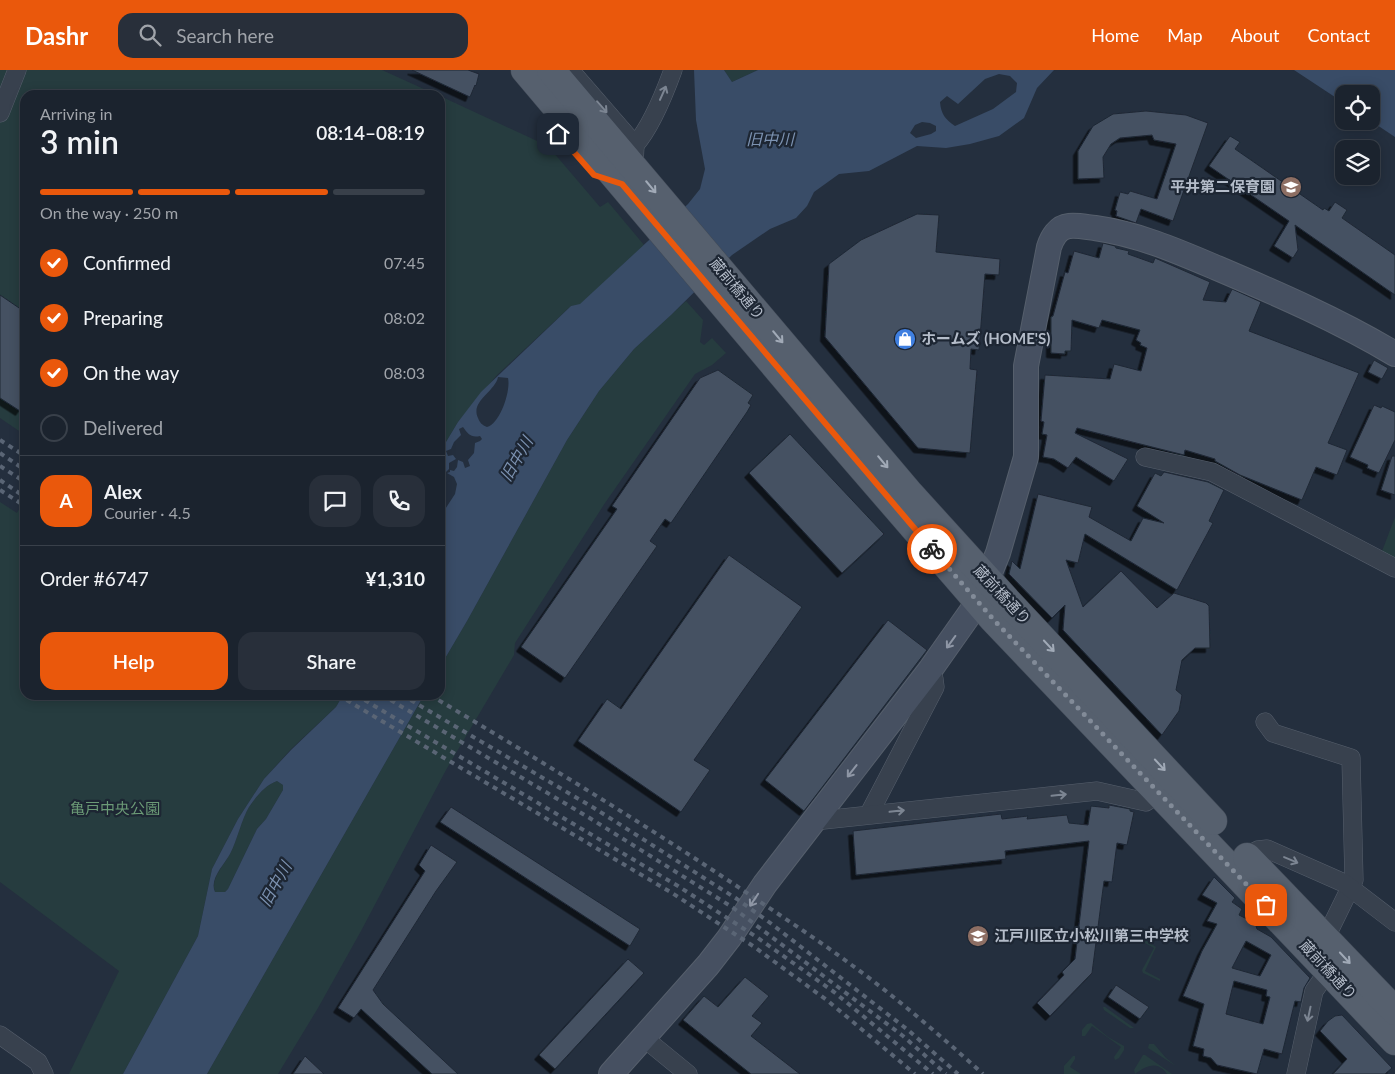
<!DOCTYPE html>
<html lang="en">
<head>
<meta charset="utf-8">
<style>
	:root { --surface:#1b232e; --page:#282f3a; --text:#f1f3f6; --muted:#a0a4aa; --line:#39404a; --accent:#ea580c }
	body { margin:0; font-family:Lato,"Noto Sans JP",sans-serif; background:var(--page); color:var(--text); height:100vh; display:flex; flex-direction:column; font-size:19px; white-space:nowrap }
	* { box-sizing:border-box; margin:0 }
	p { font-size:16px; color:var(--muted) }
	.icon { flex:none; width:28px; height:28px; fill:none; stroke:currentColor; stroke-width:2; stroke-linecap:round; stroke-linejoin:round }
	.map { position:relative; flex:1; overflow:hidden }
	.sheet { position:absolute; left:20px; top:20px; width:425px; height:610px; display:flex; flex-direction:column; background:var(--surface); border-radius:15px; box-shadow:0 2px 12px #0003,0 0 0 1px var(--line) }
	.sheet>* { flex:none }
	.tools { position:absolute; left:1335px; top:15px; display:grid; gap:10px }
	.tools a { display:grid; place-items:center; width:45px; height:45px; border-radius:10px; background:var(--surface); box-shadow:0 2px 12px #0003,0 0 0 1px var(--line); font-size:25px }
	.pin { position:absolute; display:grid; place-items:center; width:42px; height:42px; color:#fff; margin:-21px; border-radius:10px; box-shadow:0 2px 8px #0006 }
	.courier { position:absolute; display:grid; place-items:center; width:50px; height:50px; margin:-25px; border:4px solid #ea580c; border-radius:50%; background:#fff; color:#222; box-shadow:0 1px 6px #0007 }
	.overview em { font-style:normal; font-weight:600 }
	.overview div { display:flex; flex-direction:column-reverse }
	.overview { display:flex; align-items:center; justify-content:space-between; height:85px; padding:0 20px }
	h1 { font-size:32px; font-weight:600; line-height:38px }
	.bar { display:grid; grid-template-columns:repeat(4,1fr); gap:8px 5px; align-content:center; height:60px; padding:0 20px }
	.bar i { height:6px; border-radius:4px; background:var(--line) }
	.bar .selected { background:var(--accent) }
	.bar p { grid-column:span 4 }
	.line { display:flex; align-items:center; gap:12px; padding:0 20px; border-top:1px solid var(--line) }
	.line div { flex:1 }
	.round { display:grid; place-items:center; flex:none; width:52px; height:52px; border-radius:15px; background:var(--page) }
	ol { padding:0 20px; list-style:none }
	li { display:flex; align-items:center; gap:15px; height:55px }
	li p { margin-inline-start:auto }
	li .icon { padding:5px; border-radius:50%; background:var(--accent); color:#fff; stroke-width:4 }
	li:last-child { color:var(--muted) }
	li i { width:28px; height:28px; border:2px solid var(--line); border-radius:50% }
	.cta { display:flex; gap:10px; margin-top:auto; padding:10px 20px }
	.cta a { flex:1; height:58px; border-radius:15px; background:var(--accent); color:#fff; font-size:20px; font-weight:600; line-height:58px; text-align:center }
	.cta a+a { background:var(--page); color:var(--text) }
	header { display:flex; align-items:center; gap:30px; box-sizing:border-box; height:70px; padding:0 25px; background:var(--accent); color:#fff }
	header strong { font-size:24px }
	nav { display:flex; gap:28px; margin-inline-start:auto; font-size:18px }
	.search { width:350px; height:45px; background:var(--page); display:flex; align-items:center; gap:12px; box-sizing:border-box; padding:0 18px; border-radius:15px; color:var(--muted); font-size:19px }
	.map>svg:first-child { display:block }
	.green { fill:#263c3f }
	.water { fill:#394c67; fill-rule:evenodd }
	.building { fill:#455162; stroke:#1f2835; fill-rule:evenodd; filter:url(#shadow) }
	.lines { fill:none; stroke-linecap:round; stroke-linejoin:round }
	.street-casing { stroke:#565f6c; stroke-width:19 }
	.secondary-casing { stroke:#565f6c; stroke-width:26 }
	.primary-casing { stroke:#414a57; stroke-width:29 }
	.street { stroke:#38414e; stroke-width:18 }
	.secondary { stroke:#465061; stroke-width:24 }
	.primary { stroke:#56606e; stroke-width:28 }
	.rail { stroke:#5a6575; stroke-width:4; stroke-dasharray:5 5; stroke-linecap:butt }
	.oneway { stroke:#7c8592 }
	.oneway2 { stroke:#a1aab7 }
	.oneway3 { stroke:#8e96a5 }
	.done { stroke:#828b98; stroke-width:5; stroke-dasharray:0 9 }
	.route { stroke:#ea580c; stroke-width:6 }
	.labels { text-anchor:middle; stroke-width:4.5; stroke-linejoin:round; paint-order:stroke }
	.poi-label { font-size:15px; font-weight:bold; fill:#b4bcc9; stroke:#1d2633; text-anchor:start }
	.street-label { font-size:15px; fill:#b4bcc9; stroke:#1d2633 }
	.park-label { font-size:15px; fill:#6b9a76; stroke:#1d2633 }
	.water-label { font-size:16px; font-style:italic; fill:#7c92b1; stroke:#1d2633 }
</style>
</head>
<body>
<header>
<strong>Dashr</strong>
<div class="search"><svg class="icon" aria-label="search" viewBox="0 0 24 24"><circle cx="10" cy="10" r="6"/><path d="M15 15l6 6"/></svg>Search here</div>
<nav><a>Home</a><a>Map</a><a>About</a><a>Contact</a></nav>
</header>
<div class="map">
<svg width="1395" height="1004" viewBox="0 0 1395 1004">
	<defs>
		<filter id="shadow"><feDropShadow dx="-4.5" dy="4.5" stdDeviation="0" flood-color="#0009"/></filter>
	</defs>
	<rect width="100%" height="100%" fill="#242f3e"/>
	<g class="green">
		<path d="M0,0H382L437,25H25V365L0,348Z"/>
		<path d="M724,0H758L732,12Z"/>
		<path d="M440,26L548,76L600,137L608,132L644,175L580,235L571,236L497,305L458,352L440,382Z"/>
		<path d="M686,231L703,250L700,272L704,275L712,268L726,283L712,295L695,304L605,433L515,573L514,585L446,700L361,861L318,938L278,1004H207L424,625H440V597L467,551L567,370L599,321L634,279Z"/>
		<path d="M25,428V625H343L336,637L291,679L264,709L238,749L212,799L198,866L123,1004H69L119,901L0,812V432L17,443Z"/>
		<path d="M1395,447V490L1381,484Z"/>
		<path d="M277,711L283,715V720L266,749L257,759L228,819L225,822H215C210,809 224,795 230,784C237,771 242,748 249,737C256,727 265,715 277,711Z"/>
		<path d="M1138,866L1156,877L1145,901L1160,909V911L1143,903L1142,900L1154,878L1136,868Z"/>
		<path d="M1103,937H1105L1134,958H1130L1104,940Z"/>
		<path d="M1091,953L1108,967L1124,976V980L1119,988L1115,990L1114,987L1121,977L1092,956L1085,966H1082V960L1087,954Z"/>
		<path d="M1149,974H1154L1166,988L1176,996L1148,978Z"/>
		<path d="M1143,985H1145L1172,1004H1167C1157,990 1146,996 1135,1004L1134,1000Z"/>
		<path d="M1073,986H1075V989L1070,997L1081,1004H1064V996Z"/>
	</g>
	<g class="water">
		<path d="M694,0H724L732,12L758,0H1054L1037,18L1024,48L999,66L970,74L946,78L917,76L869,101L839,104L814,122L807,136L796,148L770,159L732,185L671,245L634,279L599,321L567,370L467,551L440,597V447L455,424L457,414L454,407L447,403L450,402V400L454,401L457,397L458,390L463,392L465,398L470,396L468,390L474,383L475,373L480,371L482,369L480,366C471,368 468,364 463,357L459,359L461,365L454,372L451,379L446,381L448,386L453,385L456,389L449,393V399L445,403H440V382L458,352L481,322L571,236L580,234L688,134L700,119L705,99L696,50ZM999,4L1010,6L1017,13L1016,22L993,39L955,56C945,49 941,44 940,32L947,26L958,34L985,9ZM922,52L930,53L936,56V61L931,64L916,68L910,63L915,55ZM498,307L508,308C511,321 500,354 487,357C482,355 480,353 478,348C470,331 495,322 498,307Z"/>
		<path d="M1294,0H1395V67L1371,51V24H1344V33Z"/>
		<path d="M343,625H424L207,1004H123L198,866L212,799L238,749L264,709L291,680L336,637ZM277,711L283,715V720L266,749L257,759L228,819L225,822H215C209,809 224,795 230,784C237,771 242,748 249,737C256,727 265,715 277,711Z"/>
	</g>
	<g class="building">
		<path d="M412,0H468L479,4L476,16L475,15L470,27Z"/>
		<path d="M1146,41L1186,45L1208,53L1173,151L1141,139L1136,153L1116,146L1117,141L1115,140L1120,122L1128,124L1130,121L1157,129L1176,74L1154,70L1152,65L1120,68L1111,74L1103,87L1104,108L1078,109V81L1093,56L1113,44Z"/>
		<path d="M1230,66L1240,72L1235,79L1323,140L1324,138L1329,141L1335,132L1347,140L1342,148L1395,185V225L1295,155L1298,180L1293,188L1274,176L1289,151L1209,96Z"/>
		<path d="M917,144L939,145L936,182L1000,189L999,205L985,204L979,280L971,279L970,299L977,300L970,383L918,378L825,267L829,194L861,170Z"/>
		<path d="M1103,173L1115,176L1116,178L1129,181L1128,184L1153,193L1155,188L1210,212L1203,230L1226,232L1232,219L1261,232L1249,261L1359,303L1328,373L1347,380L1337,405L1316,397L1302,430L1240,405L1215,391V389L1185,380L1184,385L1168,381L1077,358L1075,363L1128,389L1114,411L1076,387L1068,398L1054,389L1043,387L1047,365L1042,364L1044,352L1041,351L1045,305L1110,309L1114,294L1141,301L1147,278L1140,275L1141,273L1136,270L1140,260L1102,250L1099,258L1072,250L1071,281H1065V284L1051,283V247L1053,246L1065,202L1068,203L1074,181L1099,188Z"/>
		<path d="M0,225L25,242V334L20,341L0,328Z"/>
		<path d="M1374,290L1388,298L1382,309L1368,302Z"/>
		<path d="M718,300L753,325L748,333L751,335L747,342L671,453L665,449L650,471L657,476L565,608L521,577L617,439L612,436L700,308Z"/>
		<path d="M1374,335L1381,338L1382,336L1395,342V370L1379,403L1367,398L1368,395L1350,387Z"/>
		<path d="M790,364L884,464L842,503L749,403Z"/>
		<path d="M1392,386H1395V425L1381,420Z"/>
		<path d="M1164,402L1208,412L1224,420L1209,451L1213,453L1177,520L1085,464L1078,493L1066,490L1083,537L1121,501L1157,538L1174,523L1206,533L1209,536L1210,578H1195L1182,590L1176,620L1182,625L1179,641L1162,665L1063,560L1065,535L1052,548L1009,504L1012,491L1020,499L1038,424L1092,437L1089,447L1131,471L1143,448L1164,453L1137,436L1155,403L1161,406Z"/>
		<path d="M729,485L802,537L694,690L710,700L681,742L578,671L607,629L621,639Z"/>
		<path d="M888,550L927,580L804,741L765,710Z"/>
		<path d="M1109,735L1130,739V741L1134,742L1127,775L1117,773L1112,812L1104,811L1092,903L1050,946L1037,933L1064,905L1062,902L1075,889L1089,771L1005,781L1006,789L856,805L853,761L1001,744L1002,749L1028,746L1027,749L1067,745L1069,753L1088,755L1091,736L1109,738Z"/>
		<path d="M451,737L640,859L630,876L440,752Z"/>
		<path d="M431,775L457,792L436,821L373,920L383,934L458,1004H432L361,939L354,948L338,938L425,801L419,795Z"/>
		<path d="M1214,807L1235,828L1232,832L1242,839L1239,845L1255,853L1257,859L1271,867L1310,908L1304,918L1301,932L1295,931L1282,984L1264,979L1257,1004L1217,995L1211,988L1203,986L1204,979L1193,976L1204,934L1183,926L1202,881L1217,854L1207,851L1217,833L1202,825ZM1246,871L1271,885L1260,906L1232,898ZM1234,911L1267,920L1266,926L1270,927L1263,954L1226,944Z"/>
		<path d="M628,889L644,903L555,999L539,985Z"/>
		<path d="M745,907L769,926L752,946L762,953L751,966L800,1004H751L683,950L704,926L718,937Z"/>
		<path d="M1116,915L1149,937L1140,949L1108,927Z"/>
		<path d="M1342,945L1392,998L1385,1004H1333L1347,989L1320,961L1328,951L1335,946Z"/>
		<path d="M305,986L324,1004H293Z"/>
	</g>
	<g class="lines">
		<g class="street-casing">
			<g id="street">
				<path d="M570,0L635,75L634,96"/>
				<path d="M0,43L17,0"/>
				<path d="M635,75C650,58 665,22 673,0"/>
				<path d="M1145,387L1212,402L1395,498"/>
				<path d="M1265,652L1273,663L1351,688L1354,810L1331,857L1324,866"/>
				<path d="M869,744L935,617L934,609L930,600"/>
				<path d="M814,751L1097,721L1146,732L1160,723"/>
				<path d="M1246,786L1258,780L1267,779L1344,813L1395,852"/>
				<path d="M0,965L38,992L44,1004"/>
				<path d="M644,968L688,1004"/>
				<path d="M1296,1004L1314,921L1328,901"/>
			</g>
		</g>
		<g class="secondary-casing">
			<path id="secondary" d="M611,1004L708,895L729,868L765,814L930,600L978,532L998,483L1026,387V296L1049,177C1052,168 1058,157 1069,156C1077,155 1086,157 1095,158C1138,164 1177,181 1217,198C1278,224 1338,250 1395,284"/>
		</g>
		<g class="primary-casing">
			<g id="primary">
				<path d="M525,0L819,348L993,549L1395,971"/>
				<path d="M551,0L910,424L1009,533L1213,751"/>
				<path d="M1247,787L1395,941"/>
			</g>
		</g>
		<use href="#street" class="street"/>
		<use href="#secondary" class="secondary"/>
		<use href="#primary" class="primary"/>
		<g class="rail">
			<path d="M0,370L25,386"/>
			<path d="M0,383L25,400"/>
			<path d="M0,396L25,412"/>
			<path d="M0,410L25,427"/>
			<path d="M0,420L25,436"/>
			<path d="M338,625L672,823L753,876L828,931L915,1004"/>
			<path d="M356,625L678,816L758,868L834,922L933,1004"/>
			<path d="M382,625L588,747L732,837L903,966L946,1004"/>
			<path d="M402,625L594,738L737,829L769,852L908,960L958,1004"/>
			<path d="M430,625C539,690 648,756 753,827C787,850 821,872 853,896C898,929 941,966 983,1004"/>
		</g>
	</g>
	<defs><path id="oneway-shaft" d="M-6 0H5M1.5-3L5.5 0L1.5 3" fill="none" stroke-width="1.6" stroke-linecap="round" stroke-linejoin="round" transform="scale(1.25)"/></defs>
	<g class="oneway">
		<use href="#oneway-shaft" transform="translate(663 23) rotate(-66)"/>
		<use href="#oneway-shaft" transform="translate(602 37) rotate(49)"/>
		<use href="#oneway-shaft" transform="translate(1059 725) rotate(-6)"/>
		<use href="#oneway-shaft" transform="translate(897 741) rotate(-6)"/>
		<use href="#oneway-shaft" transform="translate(1291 790) rotate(23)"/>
		<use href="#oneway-shaft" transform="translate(1309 944) rotate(102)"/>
	</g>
	<g class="oneway2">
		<use href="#oneway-shaft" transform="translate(651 117) rotate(50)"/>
		<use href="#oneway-shaft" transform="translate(778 267) rotate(50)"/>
		<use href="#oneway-shaft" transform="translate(883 392) rotate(50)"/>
		<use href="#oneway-shaft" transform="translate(1049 576) rotate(47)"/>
		<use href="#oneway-shaft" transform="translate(1160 695) rotate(47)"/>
		<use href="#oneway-shaft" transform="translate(1345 888) rotate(47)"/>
	</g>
	<g class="oneway3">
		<use href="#oneway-shaft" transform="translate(951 572) rotate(126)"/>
		<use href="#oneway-shaft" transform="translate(852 701) rotate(128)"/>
		<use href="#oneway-shaft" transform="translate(754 830) rotate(124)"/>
	</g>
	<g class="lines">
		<path class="done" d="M932,479L993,549L1266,835"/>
		<path class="route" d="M558,64L594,105L622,114L932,479"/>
	</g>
	<defs>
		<g id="school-disc" transform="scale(1.125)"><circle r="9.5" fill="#8d6e63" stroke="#1d2633"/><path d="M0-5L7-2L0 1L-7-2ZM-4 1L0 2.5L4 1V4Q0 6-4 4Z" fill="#fff"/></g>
		<g id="shop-disc" transform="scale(1.125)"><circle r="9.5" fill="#3f7fe0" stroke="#1d2633"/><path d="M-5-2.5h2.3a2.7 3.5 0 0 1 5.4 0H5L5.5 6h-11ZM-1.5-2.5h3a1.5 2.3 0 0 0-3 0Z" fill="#fff"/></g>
	</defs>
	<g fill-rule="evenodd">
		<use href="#school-disc" x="1291" y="117"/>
		<use href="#shop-disc" x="905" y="269"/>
		<use href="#school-disc" x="978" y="866"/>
	</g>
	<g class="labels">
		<g class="poi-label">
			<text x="1275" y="122" text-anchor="end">平井第二保育園</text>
			<text x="921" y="274">ホームズ (HOME'S)</text>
			<text x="994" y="871">江戸川区立小松川第三中学校</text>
		</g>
		<g class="street-label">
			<text transform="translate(737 219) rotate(50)" y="5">蔵前橋通り</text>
			<text transform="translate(1002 525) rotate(47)" y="5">蔵前橋通り</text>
			<text transform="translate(1328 900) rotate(47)" y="5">蔵前橋通り</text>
		</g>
		<g class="park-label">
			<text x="115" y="744">亀戸中央公園</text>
		</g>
		<g class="water-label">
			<text x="770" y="75">旧中川</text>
			<text transform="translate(516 389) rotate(-60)" y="6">旧中川</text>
			<text transform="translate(275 814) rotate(-61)" y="6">旧中川</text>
		</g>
	</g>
</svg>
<div class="tools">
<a><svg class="icon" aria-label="locate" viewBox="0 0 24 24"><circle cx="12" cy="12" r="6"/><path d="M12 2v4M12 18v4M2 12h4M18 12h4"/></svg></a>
<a><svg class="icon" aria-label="layers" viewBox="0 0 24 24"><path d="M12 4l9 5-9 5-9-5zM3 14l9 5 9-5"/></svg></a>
</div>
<div class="pin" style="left:1266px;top:835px;background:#ea580c"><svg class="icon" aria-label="bag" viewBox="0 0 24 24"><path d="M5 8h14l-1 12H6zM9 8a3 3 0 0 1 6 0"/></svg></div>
<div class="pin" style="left:558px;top:64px;background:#1f2937"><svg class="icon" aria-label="home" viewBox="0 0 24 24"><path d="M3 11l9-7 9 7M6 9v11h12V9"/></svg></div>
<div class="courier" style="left:932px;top:479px"><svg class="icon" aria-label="bike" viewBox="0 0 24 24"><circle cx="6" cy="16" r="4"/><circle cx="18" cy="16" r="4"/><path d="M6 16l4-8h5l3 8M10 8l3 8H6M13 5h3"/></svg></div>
<section class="sheet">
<div class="overview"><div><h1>3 min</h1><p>Arriving in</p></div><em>08:14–08:19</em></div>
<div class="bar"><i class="selected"></i><i class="selected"></i><i class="selected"></i><i></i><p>On the way · 250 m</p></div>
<ol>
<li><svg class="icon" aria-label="check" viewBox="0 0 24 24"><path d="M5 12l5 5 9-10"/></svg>Confirmed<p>07:45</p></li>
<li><svg class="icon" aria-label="check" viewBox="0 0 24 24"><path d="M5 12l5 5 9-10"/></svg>Preparing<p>08:02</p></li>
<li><svg class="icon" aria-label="check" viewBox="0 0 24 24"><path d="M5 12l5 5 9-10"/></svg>On the way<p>08:03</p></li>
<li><i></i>Delivered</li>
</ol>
<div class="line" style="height:90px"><b class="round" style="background:var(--accent);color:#fff">A</b><div><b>Alex</b><p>Courier · 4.5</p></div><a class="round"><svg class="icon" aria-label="chat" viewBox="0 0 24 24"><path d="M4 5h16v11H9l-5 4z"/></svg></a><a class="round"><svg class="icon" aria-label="phone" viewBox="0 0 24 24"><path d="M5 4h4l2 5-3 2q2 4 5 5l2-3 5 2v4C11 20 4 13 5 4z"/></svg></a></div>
<div class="line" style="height:65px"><div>Order #6747</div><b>¥1,310</b></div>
<div class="cta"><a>Help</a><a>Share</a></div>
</section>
</div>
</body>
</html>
